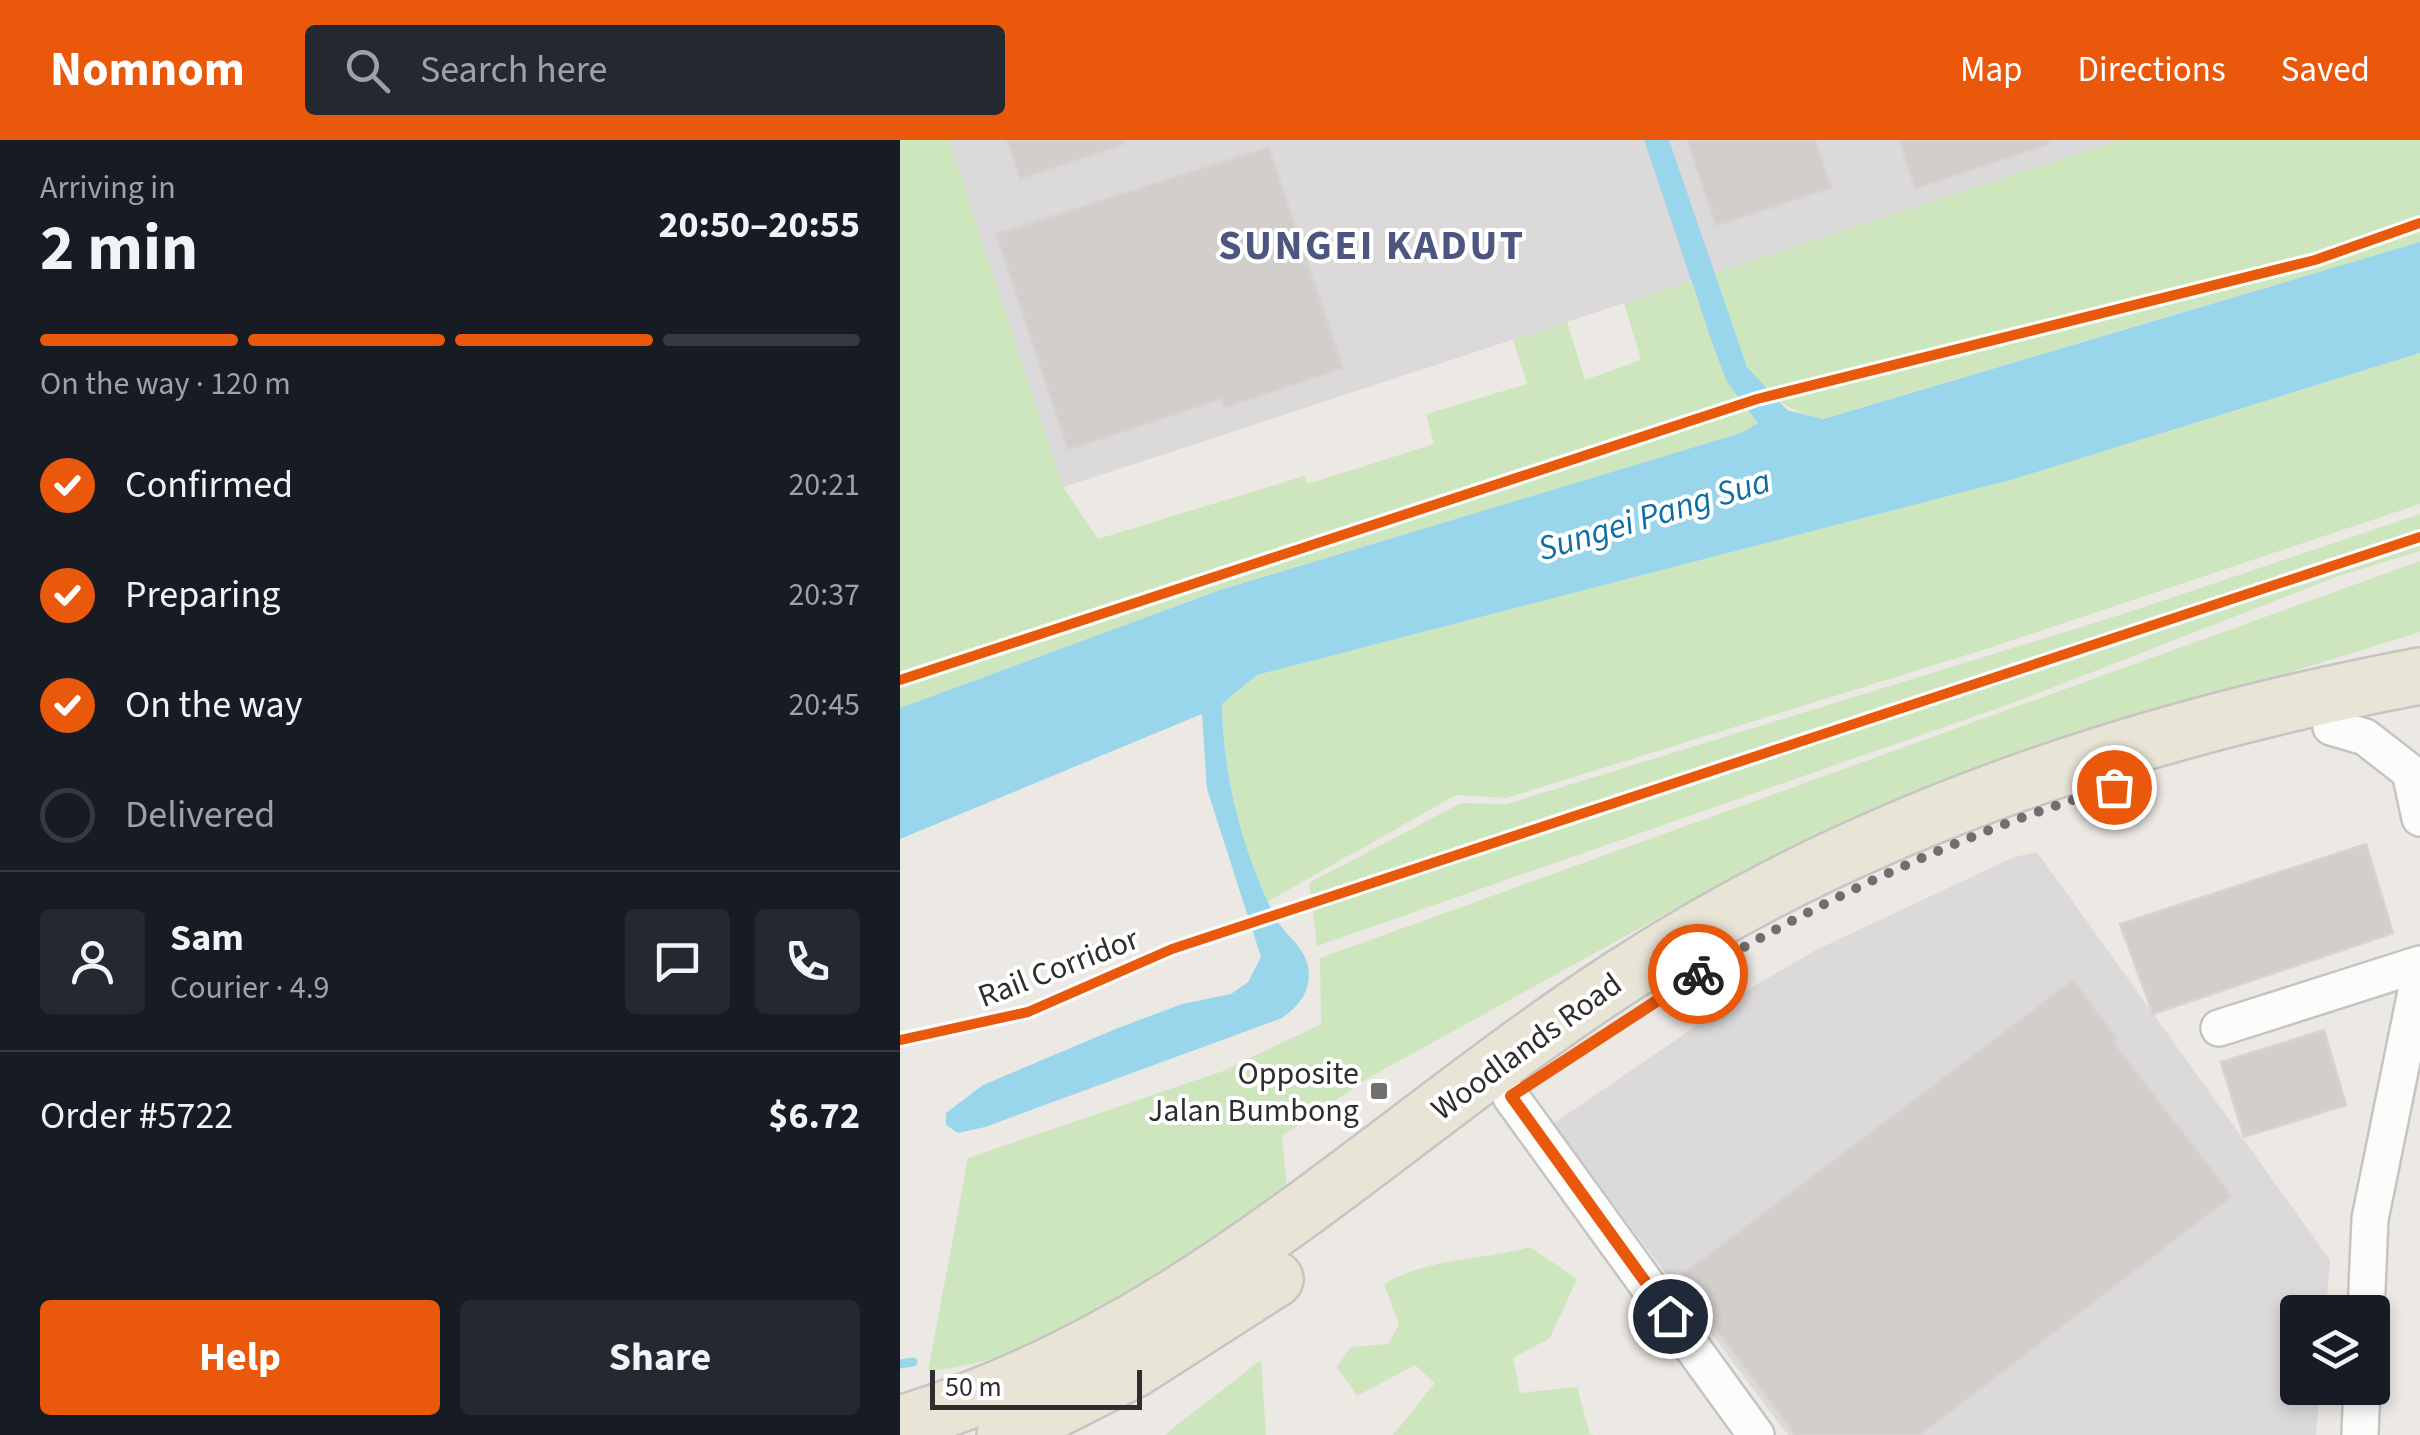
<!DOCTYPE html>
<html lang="en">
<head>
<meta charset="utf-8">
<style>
	:root { --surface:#171b24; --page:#242831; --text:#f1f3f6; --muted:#9ea1a6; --line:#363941; --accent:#ea580c }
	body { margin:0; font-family:"Source Sans 3",sans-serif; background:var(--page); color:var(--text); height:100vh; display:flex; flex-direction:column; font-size:38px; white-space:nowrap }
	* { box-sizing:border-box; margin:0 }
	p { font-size:32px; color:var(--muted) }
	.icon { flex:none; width:55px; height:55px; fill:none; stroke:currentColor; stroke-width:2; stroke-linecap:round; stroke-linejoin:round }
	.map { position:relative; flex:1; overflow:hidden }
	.drawer { display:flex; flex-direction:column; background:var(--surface); width:900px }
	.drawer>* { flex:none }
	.fabs { position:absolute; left:1380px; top:1155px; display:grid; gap:20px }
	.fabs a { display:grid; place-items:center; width:110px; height:110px; border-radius:10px; background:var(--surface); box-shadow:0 5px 15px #0003; font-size:50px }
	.scale { position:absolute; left:30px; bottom:25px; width:212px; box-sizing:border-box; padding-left:10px; border:5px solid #2e2e2e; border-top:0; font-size:28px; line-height:35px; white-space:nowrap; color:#2e2e2e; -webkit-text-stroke:8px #fff; paint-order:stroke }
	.pin { position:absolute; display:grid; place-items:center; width:85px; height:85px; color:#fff; margin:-42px; border:5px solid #fff; border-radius:50%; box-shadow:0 2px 10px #0007 }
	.courier { position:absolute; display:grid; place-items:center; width:100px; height:100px; margin:-50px; border:8px solid #ea580c; border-radius:50%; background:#fff; color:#222; box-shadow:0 2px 12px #0007 }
	.overview em { font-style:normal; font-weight:700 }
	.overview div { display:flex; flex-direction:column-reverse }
	.overview { display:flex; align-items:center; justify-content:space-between; height:170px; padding:0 40px }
	h1 { font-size:65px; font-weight:700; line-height:75px }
	.bar { display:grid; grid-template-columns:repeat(4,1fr); gap:15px 10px; align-content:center; height:120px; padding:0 40px }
	.bar i { height:12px; border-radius:8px; background:var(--line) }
	.bar .active { background:var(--accent) }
	.bar p { grid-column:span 4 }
	.line { display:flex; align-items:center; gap:25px; padding:0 40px; border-top:2px solid var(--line) }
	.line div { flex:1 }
	.round { display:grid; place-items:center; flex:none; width:105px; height:105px; border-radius:10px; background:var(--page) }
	ol { padding:0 40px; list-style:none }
	li { display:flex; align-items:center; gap:30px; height:110px }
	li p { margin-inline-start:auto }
	li .icon { padding:10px; border-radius:50%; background:var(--accent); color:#fff; stroke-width:4 }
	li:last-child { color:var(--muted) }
	li i { width:55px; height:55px; border:5px solid var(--line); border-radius:50% }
	.action { display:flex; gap:20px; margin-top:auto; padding:20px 40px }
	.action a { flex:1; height:115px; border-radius:10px; background:var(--accent); color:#fff; font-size:40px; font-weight:700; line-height:115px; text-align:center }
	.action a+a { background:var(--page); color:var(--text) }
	header { display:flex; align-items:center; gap:60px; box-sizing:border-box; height:140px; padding:0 50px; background:var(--accent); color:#fff }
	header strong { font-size:48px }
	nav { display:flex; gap:55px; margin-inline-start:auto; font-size:35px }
	.search { width:700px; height:90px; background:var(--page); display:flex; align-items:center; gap:25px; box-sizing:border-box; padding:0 35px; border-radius:10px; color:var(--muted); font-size:38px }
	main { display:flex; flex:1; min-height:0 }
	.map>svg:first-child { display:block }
	.industrial { fill:#dcd9db }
	.green { fill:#cee6be }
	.water { fill:#99d6ec }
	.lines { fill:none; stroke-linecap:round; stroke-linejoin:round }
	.stream { stroke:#99d6ec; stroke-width:9 }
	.building { fill:#d1cecb; stroke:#d7d4d0; stroke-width:2.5 }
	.street-casing { stroke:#c5c4c5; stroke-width:40 }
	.primary-casing { stroke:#c6c5c4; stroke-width:60 }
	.street { stroke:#fcfcfb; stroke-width:35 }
	.primary { stroke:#e8e4d6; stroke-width:55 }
	.cycleway-casing { stroke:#fff; stroke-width:16 }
	.cycleway { stroke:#e8590c; stroke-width:10 }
	.done { stroke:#706f6e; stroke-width:10; stroke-dasharray:0 18 }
	.route { stroke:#ea580c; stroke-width:12 }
	.poi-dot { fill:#706f6e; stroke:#fff; stroke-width:4 }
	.labels { text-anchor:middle; stroke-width:8; stroke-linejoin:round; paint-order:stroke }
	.street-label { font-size:32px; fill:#2e2e2e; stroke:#fff }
	.poi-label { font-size:32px; fill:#2e2e2e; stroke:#fff; text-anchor:end }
	.water-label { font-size:35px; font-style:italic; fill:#0d6fa3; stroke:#fff }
	.district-label { font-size:42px; font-weight:bold; letter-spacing:2.5px; fill:#4d5680; stroke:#fff }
</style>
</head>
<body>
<header>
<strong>Nomnom</strong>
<div class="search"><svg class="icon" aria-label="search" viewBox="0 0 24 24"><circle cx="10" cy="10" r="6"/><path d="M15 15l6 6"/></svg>Search here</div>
<nav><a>Map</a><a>Directions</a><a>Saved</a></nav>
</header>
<main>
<section class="drawer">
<div class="overview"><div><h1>2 min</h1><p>Arriving in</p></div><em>20:50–20:55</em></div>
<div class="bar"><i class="active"></i><i class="active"></i><i class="active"></i><i></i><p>On the way · 120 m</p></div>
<ol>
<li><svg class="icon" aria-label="check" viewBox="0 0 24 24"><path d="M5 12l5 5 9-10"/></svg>Confirmed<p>20:21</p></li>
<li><svg class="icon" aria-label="check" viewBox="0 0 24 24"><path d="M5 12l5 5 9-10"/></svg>Preparing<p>20:37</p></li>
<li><svg class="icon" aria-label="check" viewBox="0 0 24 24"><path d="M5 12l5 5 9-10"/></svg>On the way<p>20:45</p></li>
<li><i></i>Delivered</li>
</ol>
<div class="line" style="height:180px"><a class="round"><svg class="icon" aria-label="person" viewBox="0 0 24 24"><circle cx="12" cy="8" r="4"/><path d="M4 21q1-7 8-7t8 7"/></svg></a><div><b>Sam</b><p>Courier · 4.9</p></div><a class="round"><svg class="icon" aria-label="chat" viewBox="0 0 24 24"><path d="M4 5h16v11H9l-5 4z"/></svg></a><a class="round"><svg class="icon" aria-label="phone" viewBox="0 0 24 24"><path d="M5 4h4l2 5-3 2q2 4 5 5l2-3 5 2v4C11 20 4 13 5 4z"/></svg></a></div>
<div class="line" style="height:130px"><div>Order #5722</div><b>$6.72</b></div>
<div class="action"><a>Help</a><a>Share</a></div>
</section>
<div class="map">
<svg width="1520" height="1295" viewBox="0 0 1520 1295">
	<rect width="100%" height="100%" fill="#ece8e4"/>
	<g class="industrial">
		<path d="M0,0H1220L0,401Z"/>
		<path d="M1137,712L1430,1120L1426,1172H1398V1248H1420L1416,1295H888L653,984L856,845L918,809L1114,717Z"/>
	</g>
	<g class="green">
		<path d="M0,0H49L163,347L198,399L404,336L408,344L534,304L526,274L627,244L613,200L667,182L685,240L741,220L724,163L791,141L827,242L859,282L842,293L320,450L0,568Z"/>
		<path d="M1220,0H1520V102L922,279C842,259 837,204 814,133Z"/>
		<path d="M1520,213V364L1086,509L606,658L556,655L367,762C338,700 323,632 322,564L357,535L1114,339Z"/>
		<path d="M1520,374V411L1439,436L1110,564L417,806L409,743L561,663L607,664L1220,475Z"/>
		<path d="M1520,421V492L1100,622L811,749L470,937L382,996L387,1048C277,1123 164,1218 28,1231L68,1018L323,931L421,884L420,818Z"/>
		<path d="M630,1107L677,1139L650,1198L613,1218L620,1253L677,1247L690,1294L696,1295H493L535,1243L515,1225L457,1256L437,1227L451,1207L488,1204L499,1185L484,1144C527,1118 582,1121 630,1107Z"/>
		<path d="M361,1220L366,1295H265L273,1288Z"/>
	</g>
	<path class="water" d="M744,0H769L847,227L887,270L923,279L1520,102V213L1114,339L357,535L322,564C323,638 342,709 374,775C383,794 403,804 408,826C412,850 400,865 382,878L85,987L58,993L46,985V973L83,945L218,888L282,864L331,854L348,842L361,817L307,649L302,574L0,699V568L320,450L841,293L858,283L827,242L815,211Z"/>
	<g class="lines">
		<path class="stream" d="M0,1224L13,1222"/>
	</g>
	<g class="building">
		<path d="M107,0H224L225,4L120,39Z"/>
		<path d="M787,0H915L931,48L816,86Z"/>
		<path d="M999,0H1148L1149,4L1015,49Z"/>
		<path d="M369,7L443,228L324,268L321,259L168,310L96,94Z"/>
		<path d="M1466,704L1493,793L1253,874L1220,784Z"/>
		<path d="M1173,840L1217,899L1213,902L1332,1056L1020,1295H895L778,1138Z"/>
		<path d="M1424,890L1446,965L1344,997L1321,922Z"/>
	</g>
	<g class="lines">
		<g class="street-casing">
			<g id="street">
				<path d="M1431,587L1465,597L1510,632"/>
				<path d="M1510,632L1520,678"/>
				<path d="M1319,888L1520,824"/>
				<path d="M611,957L856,1295"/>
				<path d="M1466,1172L1470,1079L1520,832"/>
				<path d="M1460,1294L1462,1248"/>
			</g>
		</g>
		<g class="primary-casing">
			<g id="primary">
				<path d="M0,1284C289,1198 476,997 720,838C961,680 1239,589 1520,536"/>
				<path d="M105,1295L233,1230L375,1139"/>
			</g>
		</g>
		<use href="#street" class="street"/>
		<use href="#primary" class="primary"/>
		<g class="cycleway-casing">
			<g id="cycleway">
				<path d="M0,540L857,259L1415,120L1520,83"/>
				<path d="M0,900L128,872L272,809L1520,397"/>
			</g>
		</g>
		<use href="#cycleway" class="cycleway"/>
	</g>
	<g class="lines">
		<path class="done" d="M798,834C926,757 1070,690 1214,647"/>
		<path class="route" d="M770,1176L611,956L798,834"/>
	</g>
	<rect class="poi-dot" x="469" y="941" width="20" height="20" rx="5"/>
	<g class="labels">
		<g class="street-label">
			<text transform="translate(158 827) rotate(-21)" y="11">Rail Corridor</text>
			<text transform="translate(626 906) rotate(-36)" y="11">Woodlands Road</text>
		</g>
		<g class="poi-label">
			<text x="459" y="944">Opposite<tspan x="459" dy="37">Jalan Bumbong</tspan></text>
		</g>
		<g class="water-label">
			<text transform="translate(754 374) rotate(-17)" y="12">Sungei Pang Sua</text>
		</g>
		<g class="district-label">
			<text x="472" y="119">SUNGEI KADUT</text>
		</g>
	</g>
</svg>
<div class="fabs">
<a><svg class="icon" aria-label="layers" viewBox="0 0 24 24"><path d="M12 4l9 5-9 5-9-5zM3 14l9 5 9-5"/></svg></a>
</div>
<div class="scale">50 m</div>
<div class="pin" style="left:1214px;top:647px;background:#ea580c"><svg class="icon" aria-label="bag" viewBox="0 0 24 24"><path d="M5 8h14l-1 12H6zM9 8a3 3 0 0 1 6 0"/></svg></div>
<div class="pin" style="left:770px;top:1176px;background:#1f2937"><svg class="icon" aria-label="home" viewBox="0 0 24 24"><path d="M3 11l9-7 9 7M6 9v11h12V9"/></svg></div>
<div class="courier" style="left:798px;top:834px"><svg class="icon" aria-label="bike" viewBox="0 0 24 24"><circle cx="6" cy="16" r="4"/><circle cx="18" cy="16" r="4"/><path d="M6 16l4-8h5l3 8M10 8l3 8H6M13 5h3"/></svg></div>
</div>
</main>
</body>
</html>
